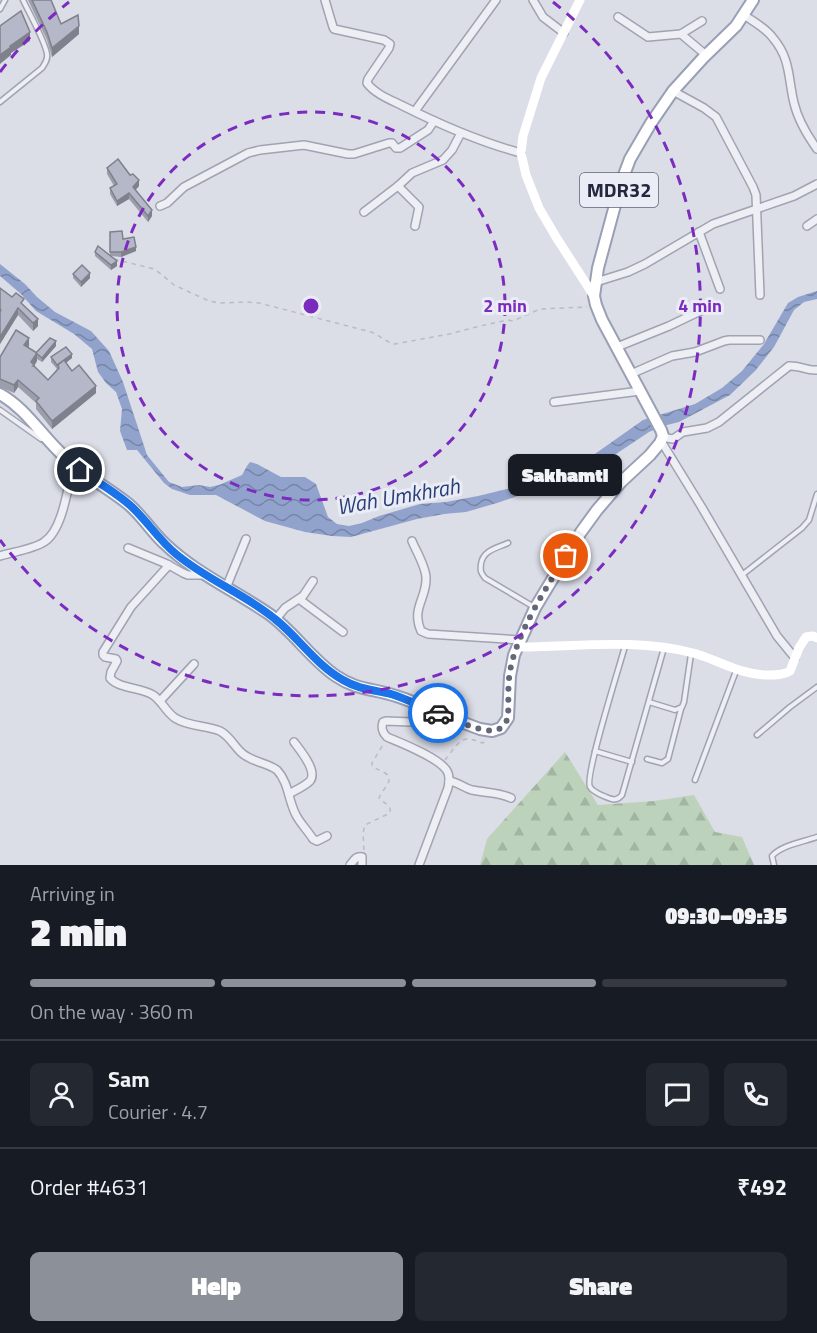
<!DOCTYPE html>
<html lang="en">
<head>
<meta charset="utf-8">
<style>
	:root { --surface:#171b24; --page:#242831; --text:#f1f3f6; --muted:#9ea1a6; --line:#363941; --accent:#8c9099 }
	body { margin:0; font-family:"Titillium Web",sans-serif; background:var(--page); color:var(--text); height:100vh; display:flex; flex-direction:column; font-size:22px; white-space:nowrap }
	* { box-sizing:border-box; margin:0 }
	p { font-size:20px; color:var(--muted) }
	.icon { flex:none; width:33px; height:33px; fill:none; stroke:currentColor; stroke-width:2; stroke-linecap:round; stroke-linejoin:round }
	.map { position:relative; height:865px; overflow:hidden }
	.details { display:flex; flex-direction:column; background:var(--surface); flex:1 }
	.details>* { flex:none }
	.pin { position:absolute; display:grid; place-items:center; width:51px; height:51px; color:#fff; margin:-26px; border:3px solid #fff; border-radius:50%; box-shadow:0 2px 6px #0007 }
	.courier { position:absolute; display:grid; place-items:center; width:60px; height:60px; margin:-30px; border:4px solid #1a73e8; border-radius:50%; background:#fff; color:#222; box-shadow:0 2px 8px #0007 }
	.bubble { position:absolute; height:42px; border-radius:9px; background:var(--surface); box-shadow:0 2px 4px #0004; font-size:20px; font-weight:800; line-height:42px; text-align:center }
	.headline em { font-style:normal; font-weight:800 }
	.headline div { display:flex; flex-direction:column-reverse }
	.headline { display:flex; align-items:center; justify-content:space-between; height:102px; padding:0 30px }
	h1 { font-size:39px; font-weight:800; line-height:45px }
	.bar { display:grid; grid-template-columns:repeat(4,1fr); gap:9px 6px; align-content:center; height:72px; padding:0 30px }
	.bar i { height:8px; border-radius:4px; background:var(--line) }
	.bar .active { background:var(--accent) }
	.bar p { grid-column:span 4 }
	.line { display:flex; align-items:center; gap:15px; padding:0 30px; border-top:2px solid var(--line) }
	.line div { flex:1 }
	.round { display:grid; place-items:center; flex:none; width:63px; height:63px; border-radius:9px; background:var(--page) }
	.action { display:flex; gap:12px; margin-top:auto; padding:12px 30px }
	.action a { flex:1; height:69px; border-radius:9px; background:var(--accent); color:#fff; font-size:24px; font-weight:800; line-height:69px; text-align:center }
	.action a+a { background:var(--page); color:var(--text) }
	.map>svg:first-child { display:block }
	.forest { fill:url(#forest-firs) }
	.water { fill:url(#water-waves) }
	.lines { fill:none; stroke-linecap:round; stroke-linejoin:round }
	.lane-casing { stroke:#a0a3b1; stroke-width:7 }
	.street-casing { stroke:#a0a3b1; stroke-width:10 }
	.primary-casing { stroke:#999fb4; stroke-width:14 }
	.path { stroke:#b9bbc6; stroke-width:1.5; stroke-dasharray:4.5 4.5; stroke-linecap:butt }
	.lane { stroke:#eeeff5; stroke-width:4 }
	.street { stroke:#eeeff5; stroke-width:7 }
	.secondary { stroke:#fff; stroke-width:9 }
	.primary { stroke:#fff; stroke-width:10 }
	.wall { fill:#9c9eac }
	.shaded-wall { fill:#7f818c }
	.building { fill:#b5b8c8; stroke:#7f818c; stroke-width:1.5 }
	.done { stroke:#64677a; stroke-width:6; stroke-dasharray:0 10.8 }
	.route { stroke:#1a73e8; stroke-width:8 }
	.ring { fill:none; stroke:#7b2cbf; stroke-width:3; stroke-dasharray:10 8 }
	.labels { text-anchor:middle; stroke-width:6; stroke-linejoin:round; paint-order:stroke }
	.shield { fill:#eaedf5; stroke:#5f6376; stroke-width:1.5 }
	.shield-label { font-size:20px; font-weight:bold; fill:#24283f }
	.water-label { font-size:22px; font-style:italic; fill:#2a3e77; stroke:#eaedf5 }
	.centre { fill:#7b2cbf; stroke:#eaedf5; stroke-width:3 }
	.ring-label { font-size:18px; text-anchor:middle; font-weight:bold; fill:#7b2cbf; stroke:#eaedf5; stroke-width:6; stroke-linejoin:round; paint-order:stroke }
</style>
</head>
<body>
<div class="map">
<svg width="817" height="865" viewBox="0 0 817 865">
	<defs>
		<pattern id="forest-firs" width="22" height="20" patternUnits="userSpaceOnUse" patternTransform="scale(1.5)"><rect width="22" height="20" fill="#bdd2bb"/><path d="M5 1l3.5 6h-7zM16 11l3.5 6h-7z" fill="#a2b4a2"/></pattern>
		<pattern id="water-waves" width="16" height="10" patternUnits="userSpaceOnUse" patternTransform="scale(1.5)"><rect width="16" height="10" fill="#91a3cc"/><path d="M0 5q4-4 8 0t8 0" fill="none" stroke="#7685a7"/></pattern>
	</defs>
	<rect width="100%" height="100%" fill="#dbdde7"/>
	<path class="forest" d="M565,752L598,805L654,801L694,795L715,832L742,837L754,865H480L487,839Z"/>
	<path class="water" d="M0,264L25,284L37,297L55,312L91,331L109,351L123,382L147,455L169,482L182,487L199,485L210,487L219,485L242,475L247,466L250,462L257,464L281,477H305L316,484L328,517L337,524L349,526L362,523L379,516L420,504L446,502L478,496L511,488L575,468L643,420L695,404L722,388L742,371L764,344L788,303L798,297L817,291V299L804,302L794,310L774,347L755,371L730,395L679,422L663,426L649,432L589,472L497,503L466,512L444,514L417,519L351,537L332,536L305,532L265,521L216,495H190L172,489L164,483L137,450H127L120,431L122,409L116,392L106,383L98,372L92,349L74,334L36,311L21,294L0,276Z"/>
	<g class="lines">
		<g class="lane-casing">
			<g id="lane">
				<path d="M0,9L5,0"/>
				<path d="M0,102L42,68C45,63 48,60 47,54C45,41 29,13 23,0"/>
				<path d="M0,410L41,439"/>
				<path d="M508,543C497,548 483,550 481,564C480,571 481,573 485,578L534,607"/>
				<path d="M742,575L802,528L809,520L817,494"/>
				<path d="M625,646C620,665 584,777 590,787C593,792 601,795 606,797C613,800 617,801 622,795L664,648"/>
				<path d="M649,702L675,710L682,707L684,702L691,654"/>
				<path d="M757,735L790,707L817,687"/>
				<path d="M595,751L632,762"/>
				<path d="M647,759L662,763L668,759L681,709"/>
				<path d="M695,780L736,671"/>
				<path d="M774,865L772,856C782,845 803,842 817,837"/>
			</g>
		</g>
		<g class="street-casing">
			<g id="street">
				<path d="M325,0L333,27L334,29L384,40L390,44L389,48L368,79L367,83C375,94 391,100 403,106C441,125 480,142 521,153"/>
				<path d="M533,0L543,17L564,33"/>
				<path d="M744,15C754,22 766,28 773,38C791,59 788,79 794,103C798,120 807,135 817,149"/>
				<path d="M618,17L648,37L681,34L702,21"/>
				<path d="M681,34L706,55"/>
				<path d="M673,91L704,108L716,117L753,187L756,195L760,295"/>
				<path d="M415,111L496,0"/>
				<path d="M398,186L419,207L415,226"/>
				<path d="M160,206L167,203L184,187L248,153L260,150L304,145L348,154H354L389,143H392L396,148H400L428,130L434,121"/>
				<path d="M364,212L398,186L412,173L443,160L452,150L461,133"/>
				<path d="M807,226L817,219"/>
				<path d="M699,232L720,289"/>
				<path d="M596,282L628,272L645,264L713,224L794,196L817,184"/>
				<path d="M617,347L669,326L713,305"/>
				<path d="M631,374L672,356L695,352L724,341L729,340H760"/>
				<path d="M554,402L640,391"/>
				<path d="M663,436L667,438L673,439L683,432L707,428L719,422L789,366C799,365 807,371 817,370"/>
				<path d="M661,441L701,506L777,636L795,658"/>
				<path d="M412,541C416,551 426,567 426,578C427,598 411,608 421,631L428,634L520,640"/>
				<path d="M128,548L167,564L183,573L188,575H204"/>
				<path d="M0,556C13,552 34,549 44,542C63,530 68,486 73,465"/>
				<path d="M169,565L131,607L103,652V655L105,657L116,659L117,661L111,672L110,678C119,689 140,687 153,695C162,701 166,712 175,718C189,727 206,725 220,731C230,736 235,748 243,754C253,762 267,763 277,770C289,783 288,800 296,815C300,823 308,831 313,839L317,841L327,836"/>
				<path d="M226,588L246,539"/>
				<path d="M299,599L343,632"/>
				<path d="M276,619L285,608L303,596L313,581"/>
				<path d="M160,701L194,664"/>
				<path d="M449,781C458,782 464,788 472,790C486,793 499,792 511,798"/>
				<path d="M289,794C296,790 305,786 310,781C318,771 300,750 294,742"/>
				<path d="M350,865C354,860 356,856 362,857V865"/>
				<path d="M419,865L448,788C449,783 450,778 448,773C443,759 401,743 387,737C382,732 381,728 383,722L386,721L437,723L453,719"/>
			</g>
		</g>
		<g class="primary-casing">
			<path id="primary" d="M0,394C27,409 42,437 65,457C83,475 107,487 127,503C141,514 151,531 164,543C195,573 234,590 269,614C294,632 311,659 336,676C358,691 373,688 396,696C424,705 452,719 480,729L492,731L501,728L508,718L510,676L514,655L535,608L581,532L597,510L621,482L650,455L660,443L663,436L661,430L602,320L596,305L594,296L598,268L621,183L630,159L651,123L673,91L703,58L736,26L753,0"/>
		</g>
		<g class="path">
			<path d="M114,259L154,269L161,274L174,285L209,301L220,303L247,302L259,303L371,332C380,335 385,342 395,344L449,334L480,326L508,320L513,321L540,309L587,307"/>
			<path d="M445,760C451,753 459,738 468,739C473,739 478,742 483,743L485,740"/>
			<path d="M364,850L363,833L365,825L390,813C392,805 383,803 379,798C382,789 396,780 385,773C380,770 376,769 372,766V763L384,743"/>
		</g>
		<use href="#lane" class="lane"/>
		<use href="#street" class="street"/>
		<g class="secondary">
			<path d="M580,0L541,78L523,136L521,153L526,175L539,208L556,237L594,296"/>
			<path d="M517,647C575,647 636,638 693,653C719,660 740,675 768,675C776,675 784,675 790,671L799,648L806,637L813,636L817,638"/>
		</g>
		<use href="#primary" class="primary"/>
	</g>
	<g class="wall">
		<path d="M28,0H51L61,24L79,34L52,57L47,40Z"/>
		<path d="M107,168L139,186L135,190L152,216L148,222L129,199L117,206L110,194V188L114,186L107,174Z"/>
		<path d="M110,232L123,239L136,251L121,257L111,256L117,266L111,270L95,256V252L110,256Z"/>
		<path d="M73,274L90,278L81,287L73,278Z"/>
		<path d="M0,288L24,305L38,326L33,331L18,315L0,344Z"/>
		<path d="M29,346L28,347L37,353L56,346L42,362L37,359V361L34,366L48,380L57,369L51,362V357L72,358L66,363L72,371L96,393L52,429L36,409V403L18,387L14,393L0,387V357Z"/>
	</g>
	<g class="shaded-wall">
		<path d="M79,26V34L52,57V48Z"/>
		<path d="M30,32V41L11,53V55L0,64V55L10,46Z"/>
		<path d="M139,180V186L133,193V187Z"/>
		<path d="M129,193V199L117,206V201Z"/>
		<path d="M152,210V216L148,222V216Z"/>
		<path d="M136,247V251L121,257V252Z"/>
		<path d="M117,261V266L111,270V265Z"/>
		<path d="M90,273V278L81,287V282Z"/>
		<path d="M18,308V315L0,344V337Z"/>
		<path d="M38,319V326L33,331V323Z"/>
		<path d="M29,338V346L24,353V345Z"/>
		<path d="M56,341V346L42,362V358Z"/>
		<path d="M37,353V361L34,366L31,362Z"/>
		<path d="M72,354V358L59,368L58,365L57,369V365Z"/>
		<path d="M18,380V387L14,393V385Z"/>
		<path d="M96,386V393L52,429V421Z"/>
	</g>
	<g class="building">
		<path d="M32,0H51L61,24L78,15L79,26L52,48L47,32Z"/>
		<path d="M21,11L30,32L10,46L11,47L0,55V26Z"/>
		<path d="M118,159L130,175L133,174L139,180L133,187L152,210L148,216L129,193L117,201L110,188L117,184L107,168Z"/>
		<path d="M122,231L123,239L134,237L136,247L121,252H110V232Z"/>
		<path d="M98,246L117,261L111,265L95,252Z"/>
		<path d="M82,265L90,273L81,282L73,274Z"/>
		<path d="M0,288L12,297L16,293L24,299L21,303L38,319L33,323L18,308L0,337V312L1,310L0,309Z"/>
		<path d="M16,330L29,338L24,345L37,353L31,362L34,365L33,366H34L48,380L59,368L58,365L64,360L72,371L79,365L96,386L52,421L36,401L39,398L18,380L14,385L0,379V357Z"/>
		<path d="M50,338L56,341L42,358L36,353Z"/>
		<path d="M66,347L72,354L57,365L51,357Z"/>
	</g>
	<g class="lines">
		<path class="done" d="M438,713C451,718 486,736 499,729C504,727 506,722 508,718C509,701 507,683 511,666C519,630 546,588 566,556"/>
		<path class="route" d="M80,470C97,482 117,493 132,507C148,522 159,540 176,554C207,580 245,594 275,619C299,638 316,665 343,680C358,689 374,690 391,694C407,699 422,707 438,713"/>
	</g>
	<g class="ring">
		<circle cx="311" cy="306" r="194"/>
		<path d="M0 72A389 389 0 0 1 69 2M553 2A389 389 0 1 1 0 540"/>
	</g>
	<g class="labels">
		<rect class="shield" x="580" y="173" width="78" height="34" rx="4.5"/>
		<g class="shield-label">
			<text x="619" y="197">MDR32</text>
		</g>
		<g class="water-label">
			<text transform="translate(398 496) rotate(-10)" y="8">Wah Umkhrah</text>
		</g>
	</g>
	<circle cx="311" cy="306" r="9" class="centre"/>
	<g class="ring-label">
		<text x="505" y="312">2 min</text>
		<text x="700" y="312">4 min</text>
	</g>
</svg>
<div class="pin" style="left:566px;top:556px;background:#ea580c"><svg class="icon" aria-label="bag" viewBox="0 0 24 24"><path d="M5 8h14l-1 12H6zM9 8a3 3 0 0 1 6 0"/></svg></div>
<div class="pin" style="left:80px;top:470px;background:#1f2937"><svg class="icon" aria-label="home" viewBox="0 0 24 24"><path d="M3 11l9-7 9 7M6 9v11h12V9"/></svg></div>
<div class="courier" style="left:438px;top:713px"><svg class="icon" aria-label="car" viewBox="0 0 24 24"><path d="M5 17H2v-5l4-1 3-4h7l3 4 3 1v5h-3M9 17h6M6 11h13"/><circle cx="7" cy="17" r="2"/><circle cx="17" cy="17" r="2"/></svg></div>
<div class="bubble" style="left:508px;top:454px;width:114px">Sakhamti</div>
</div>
<section class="details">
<div class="headline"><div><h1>2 min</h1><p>Arriving in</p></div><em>09:30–09:35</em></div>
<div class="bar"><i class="active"></i><i class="active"></i><i class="active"></i><i></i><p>On the way · 360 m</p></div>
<div class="line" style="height:108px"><a class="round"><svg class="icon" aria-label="person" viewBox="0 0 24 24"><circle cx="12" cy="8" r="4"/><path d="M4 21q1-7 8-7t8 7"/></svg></a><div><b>Sam</b><p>Courier · 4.7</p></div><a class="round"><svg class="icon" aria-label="chat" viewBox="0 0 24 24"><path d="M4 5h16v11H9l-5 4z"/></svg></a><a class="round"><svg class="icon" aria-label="phone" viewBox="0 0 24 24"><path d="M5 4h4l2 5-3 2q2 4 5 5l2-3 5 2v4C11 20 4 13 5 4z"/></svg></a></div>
<div class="line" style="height:78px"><div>Order #4631</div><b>₹492</b></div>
<div class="action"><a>Help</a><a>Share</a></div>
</section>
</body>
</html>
